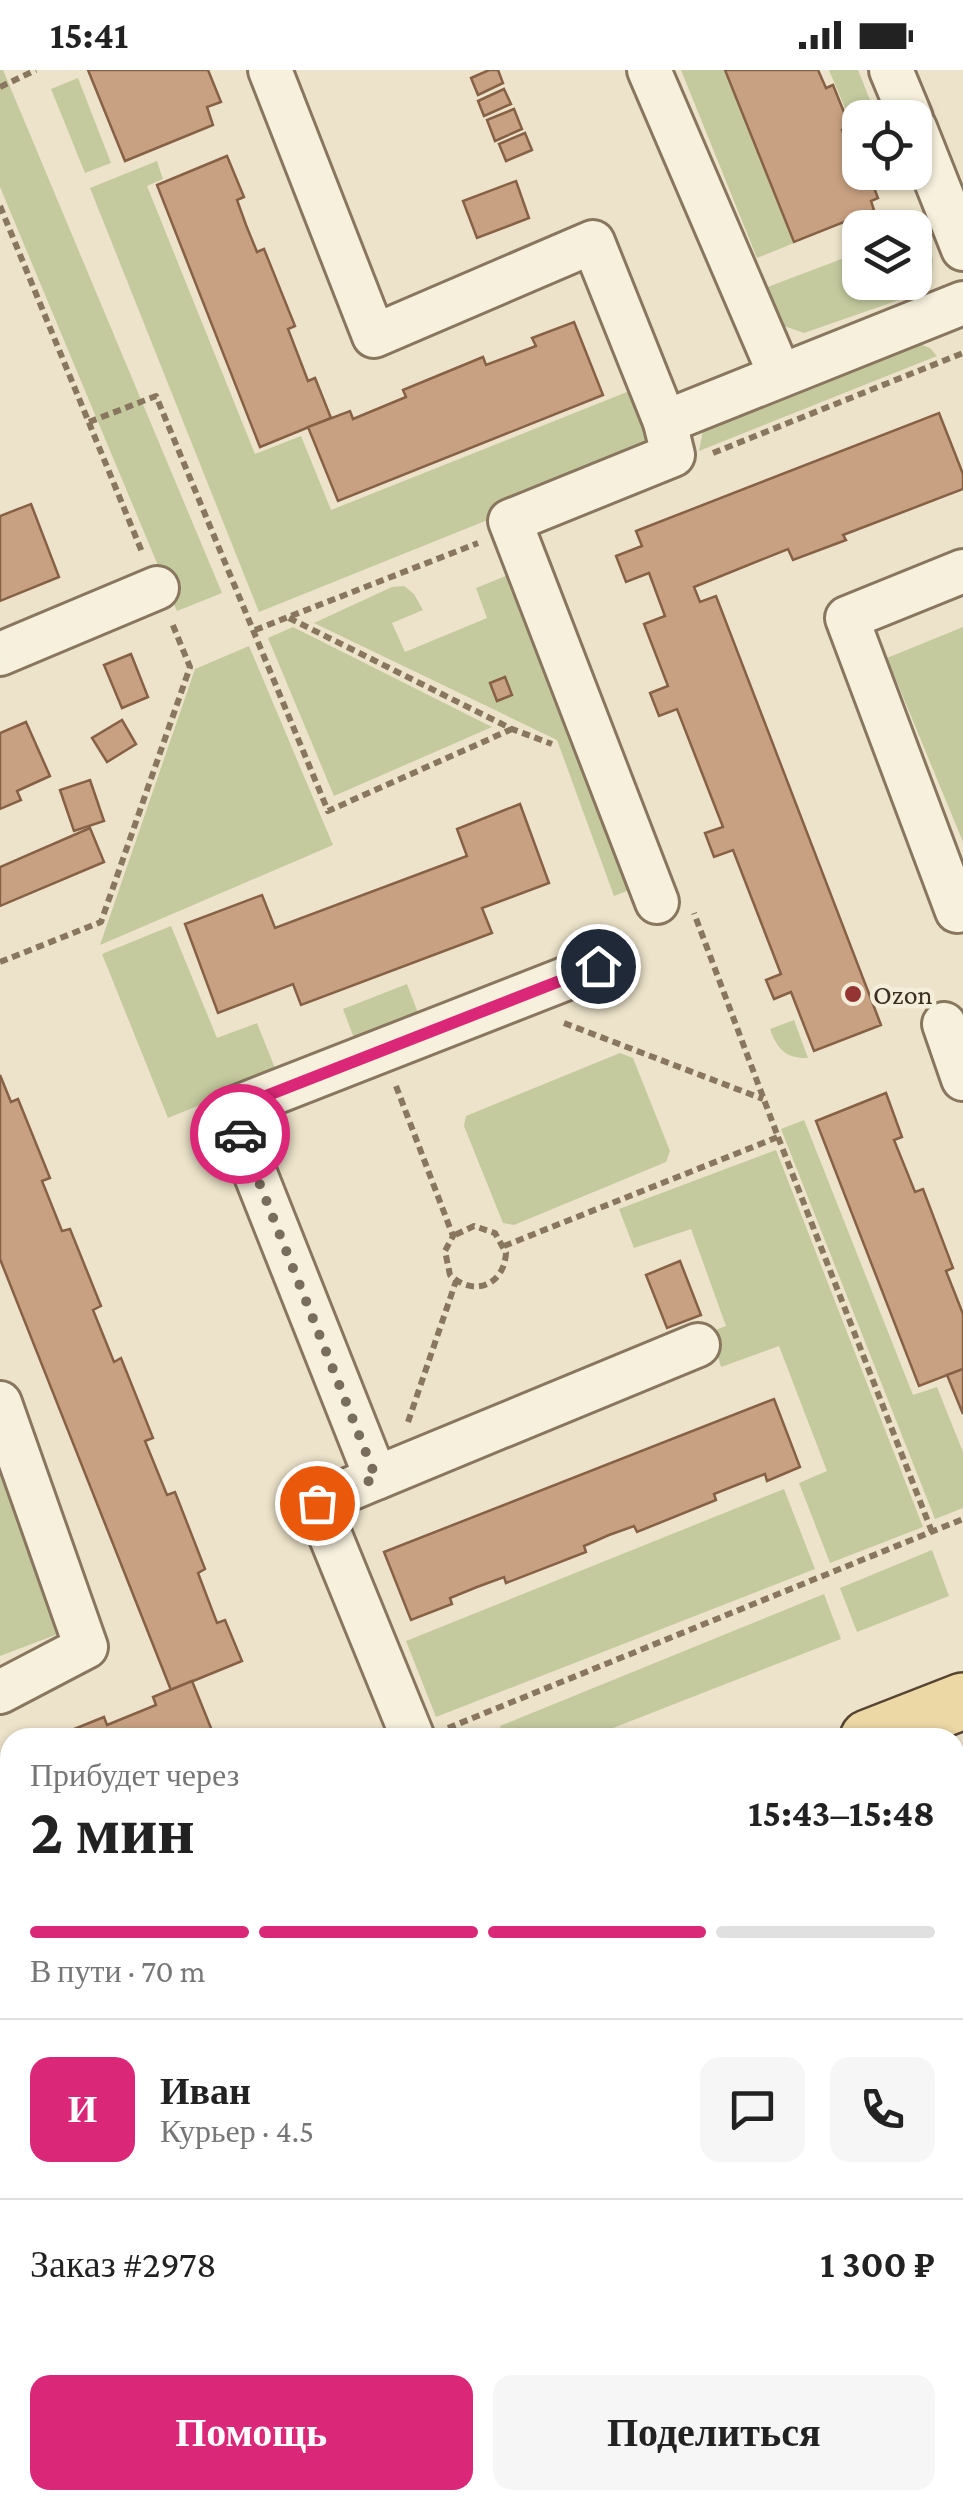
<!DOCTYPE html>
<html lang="ru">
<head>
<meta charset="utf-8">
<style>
	:root { --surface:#fff; --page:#f6f6f6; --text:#222; --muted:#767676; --line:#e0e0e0; --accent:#db2777 }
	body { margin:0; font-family:"Crimson Pro",serif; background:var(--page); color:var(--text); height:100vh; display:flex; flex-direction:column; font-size:38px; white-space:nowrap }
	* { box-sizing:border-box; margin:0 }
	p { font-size:32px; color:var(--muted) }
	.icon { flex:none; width:55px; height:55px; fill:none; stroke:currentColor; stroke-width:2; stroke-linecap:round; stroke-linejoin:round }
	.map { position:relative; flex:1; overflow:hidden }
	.drawer { position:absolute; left:0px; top:1658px; width:965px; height:782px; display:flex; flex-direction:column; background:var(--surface); border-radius:30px 30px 0 0; box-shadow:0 2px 8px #0004 }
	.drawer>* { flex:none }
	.tools { position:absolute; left:842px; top:30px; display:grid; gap:20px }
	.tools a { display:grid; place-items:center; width:90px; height:90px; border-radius:20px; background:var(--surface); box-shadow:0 2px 8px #0004; font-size:50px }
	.pin { position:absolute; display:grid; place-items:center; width:85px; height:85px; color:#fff; margin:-42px; border:5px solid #fff; border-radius:50%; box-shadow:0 2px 10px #0007 }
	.courier { position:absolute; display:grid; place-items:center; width:100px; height:100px; margin:-50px; border:8px solid #db2777; border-radius:50%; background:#fff; color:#222; box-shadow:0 2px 12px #0007 }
	.summary em { font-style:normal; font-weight:700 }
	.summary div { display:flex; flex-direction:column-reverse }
	.summary { display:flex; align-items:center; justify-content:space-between; height:170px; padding:0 30px }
	h1 { font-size:65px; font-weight:700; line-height:75px }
	.bar { display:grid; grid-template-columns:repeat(4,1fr); gap:15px 10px; align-content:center; height:120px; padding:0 30px }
	.bar i { height:12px; border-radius:8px; background:var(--line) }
	.bar .current { background:var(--accent) }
	.bar p { grid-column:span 4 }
	.line { display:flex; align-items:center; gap:25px; padding:0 30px; border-top:2px solid var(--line) }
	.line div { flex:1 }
	.round { display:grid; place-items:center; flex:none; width:105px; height:105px; border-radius:20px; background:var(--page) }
	.primary-button { display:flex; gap:20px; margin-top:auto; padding:20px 30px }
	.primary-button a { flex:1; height:115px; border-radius:20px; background:var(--accent); color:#fff; font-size:40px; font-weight:700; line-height:115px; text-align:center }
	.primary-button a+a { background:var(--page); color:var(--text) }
	.status { display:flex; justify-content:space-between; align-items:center; height:70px; padding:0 50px; background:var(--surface); direction:ltr }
	.status svg { height:28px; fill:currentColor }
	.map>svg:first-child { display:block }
	.green { fill:#c4ca9e }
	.building { fill:#c8a182; stroke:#866146; stroke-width:2.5 }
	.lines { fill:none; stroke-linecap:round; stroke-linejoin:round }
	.minor-casing { stroke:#88765f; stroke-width:48 }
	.major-casing { stroke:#574533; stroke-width:60 }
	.path { stroke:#88765f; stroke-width:6; stroke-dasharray:8 5; stroke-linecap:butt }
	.minor { stroke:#f7f0dd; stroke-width:42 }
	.major { stroke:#ecd8a5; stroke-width:55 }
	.done { stroke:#796d5d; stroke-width:10; stroke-dasharray:0 18 }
	.route { stroke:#db2777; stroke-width:12 }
	.poi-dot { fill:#943433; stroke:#f4edd9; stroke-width:4 }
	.labels { text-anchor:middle; stroke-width:9; stroke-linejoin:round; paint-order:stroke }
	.poi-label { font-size:28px; fill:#3a2e22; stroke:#f4edd9; text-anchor:start }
</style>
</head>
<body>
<div class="status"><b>15:41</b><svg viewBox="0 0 49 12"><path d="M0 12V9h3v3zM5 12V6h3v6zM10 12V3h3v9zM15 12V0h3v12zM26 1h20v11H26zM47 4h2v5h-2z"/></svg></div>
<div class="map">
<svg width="963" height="2439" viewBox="0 0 963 2439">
	<rect width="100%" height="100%" fill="#ede3ca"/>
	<g class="green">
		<path d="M0,0H3L222,523L177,541L0,117Z"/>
		<path d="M681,0H724L794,173L757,188Z"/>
		<path d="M829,0H858L870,30L866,47L860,48V54L853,57Z"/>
		<path d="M78,8L111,93L85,103L51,19Z"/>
		<path d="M157,91L163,109L147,116L255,384L301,366L331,440L637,318L662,380L259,542L90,118Z"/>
		<path d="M920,159L933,189L932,203L919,223L804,263L784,256L765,218L860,182V212H915V161Z"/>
		<path d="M915,272L930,278L937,286L699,381L703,360L709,353Z"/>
		<path d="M550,488L670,804L614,826L557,670L314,553L392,517L404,516L414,524L423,540L392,553L405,582L487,548L476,518Z"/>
		<path d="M293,557L492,657L334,726L268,568Z"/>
		<path d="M963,557V772L887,588Z"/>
		<path d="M249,576L333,775L100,875L195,599Z"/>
		<path d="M171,856L217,968L257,953L277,1003L168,1048L102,884Z"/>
		<path d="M407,914L418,943L354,968L343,939Z"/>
		<path d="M794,950L808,988H809C786,989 777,979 770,959Z"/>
		<path d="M620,983L633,988L670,1081L666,1092L514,1155L503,1153L464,1056L466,1046Z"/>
		<path d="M804,1050L913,1325L937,1317L963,1382V1438L935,1449L781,1059Z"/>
		<path d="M776,1080L923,1457L830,1493L799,1413L827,1401L779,1276L721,1297L710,1262L726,1256L691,1159L634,1178L619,1139Z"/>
		<path d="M0,1382L66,1561L0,1586Z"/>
		<path d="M784,1419L815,1499L436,1647L406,1571Z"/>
		<path d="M932,1480L949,1526L857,1562L840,1518Z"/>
		<path d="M824,1524L841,1569L590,1667H504L500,1656Z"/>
		<path d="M10,1851V1943L0,1949V1855Z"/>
		<path d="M0,2081L3,2087L10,2084V2149L0,2153Z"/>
		<path d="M963,2164V2270L955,2251V2168Z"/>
	</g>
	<g class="building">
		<path d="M88,0H208L221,32L207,37L213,55L125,91Z"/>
		<path d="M489,0H498L503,13L478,25L471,8Z"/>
		<path d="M725,0H818L826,18L833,15L850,57L842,60L855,92L860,90V102H868L878,128L871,131L874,140L794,172Z"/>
		<path d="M504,19L511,34L484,46L478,31Z"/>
		<path d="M514,39L522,59L495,71L487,50Z"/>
		<path d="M525,63L532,80L506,91L499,74Z"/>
		<path d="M227,86L244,127L237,130L246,155L257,182L264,179L295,256L288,259L308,311L315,308L331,348L260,377L157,115Z"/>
		<path d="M516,111L529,148L477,168L463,131Z"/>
		<path d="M574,252L603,325L338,431L308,357L350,341L353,349L406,327L403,320L483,287L486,295L536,276L532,268Z"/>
		<path d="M939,343L963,404V419L843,465L846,470L793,490L788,479L694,517L700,532L716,526L881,955L814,981L791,922L774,929L766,910L781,904L733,780L714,787L705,763L723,757L677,639L659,646L650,623L668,616L644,554L665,546L649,503L626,512L616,486L642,476L636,461Z"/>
		<path d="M31,434L59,507L0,531V446Z"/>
		<path d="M131,584L148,627L122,638L104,595Z"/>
		<path d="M505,607L512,625L497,631L490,613Z"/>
		<path d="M122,650L136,674L107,692L92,668Z"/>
		<path d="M26,652L50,706L17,721L21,730L0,739V663Z"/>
		<path d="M90,710L104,751L74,761L60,720Z"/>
		<path d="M520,734L549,813L482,838L492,863L301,935L293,914L218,943L185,854L262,825L275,858L467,786L457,759Z"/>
		<path d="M90,758L104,792L0,836V797Z"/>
		<path d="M0,1005L11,1032L18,1029L50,1108L42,1111L62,1161L70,1159L101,1236L93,1240L114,1292L121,1288L153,1368L145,1371L167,1425L175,1422L205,1499L198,1503L217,1553L225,1550L242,1591L171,1620L0,1189Z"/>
		<path d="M886,1023L902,1067L894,1070L915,1122L923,1119L953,1198L946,1201L963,1244V1299L919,1316L816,1051Z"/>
		<path d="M680,1191L701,1245L667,1258L646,1205Z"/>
		<path d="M963,1299V1344L947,1305Z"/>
		<path d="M774,1329L800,1397L767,1411L765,1404L739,1414L714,1424L716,1430L637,1462L634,1456L609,1465L584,1476L586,1482L506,1513L504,1507L477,1517L450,1528L452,1534L411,1550L384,1482Z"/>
		<path d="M192,1611L215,1668H52L104,1647L107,1655L156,1635L153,1627Z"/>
		<path d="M10,1693V1764L0,1768V1697Z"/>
		<path d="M10,2375V2430H52L56,2439H0V2379Z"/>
		<path d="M196,2430H272L275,2439H200Z"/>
		<path d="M303,2430H390L394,2439H306Z"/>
		<path d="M521,2430H599L603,2439H525Z"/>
	</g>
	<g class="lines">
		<g class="minor-casing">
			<g id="minor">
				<path d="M270,0L374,266L593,172L665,352L963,233"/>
				<path d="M649,0L780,305"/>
				<path d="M891,0L911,48"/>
				<path d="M915,58L963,179"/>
				<path d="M0,584L157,518"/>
				<path d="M657,832L510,451L673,385L665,352"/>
				<path d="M957,841L847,548L963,501"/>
				<path d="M944,954L963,1009"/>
				<path d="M0,1333L86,1577L0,1622"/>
				<path d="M376,1408L698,1275"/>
				<path d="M413,1668L317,1433L376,1408L230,1040L598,896"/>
				<path d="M955,1809L963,1830"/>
				<path d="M955,2099L963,2095"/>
				<path d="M0,2267L10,2286"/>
				<path d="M955,2306L963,2325"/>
				<path d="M72,2430L76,2439"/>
				<path d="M446,2430L450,2439"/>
				<path d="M679,2430L683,2439"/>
				<path d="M940,2439L963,2430"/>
			</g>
		</g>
		<g class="major-casing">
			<g id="major">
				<path d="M868,1668L963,1631"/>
				<path d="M0,2008L10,2004"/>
			</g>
		</g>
		<g class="path">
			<path d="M0,17L36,0"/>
			<path d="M0,136L142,482"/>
			<path d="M89,352L156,326L328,741L512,659"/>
			<path d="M713,383L963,283"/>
			<path d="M289,548L512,659L552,674"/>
			<path d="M255,560L478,473"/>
			<path d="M0,892L101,852L190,597L172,553"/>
			<path d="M564,953L763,1029"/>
			<path d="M396,1016L453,1166L445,1181L450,1205C473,1227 504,1216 506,1183L495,1163L474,1156L453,1166"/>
			<path d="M778,1067L932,1462"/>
			<path d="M504,1176L778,1067L694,843"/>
			<path d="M408,1352L456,1211"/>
			<path d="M448,1658L963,1449"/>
			<path d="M0,1836L10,1832"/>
			<path d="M0,2176L10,2186"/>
			<path d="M845,2430L849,2439"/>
			<path d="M746,2439L751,2430"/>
		</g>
		<use href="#minor" class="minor"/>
		<use href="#major" class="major"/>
	</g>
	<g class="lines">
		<path class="done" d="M240,1064L376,1408L317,1433"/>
		<path class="route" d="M240,1064L230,1040L598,896"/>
	</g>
	<circle class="poi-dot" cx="853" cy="924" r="10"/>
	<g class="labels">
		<g class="poi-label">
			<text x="873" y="934">Ozon</text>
		</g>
	</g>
</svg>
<div class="tools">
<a><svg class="icon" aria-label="locate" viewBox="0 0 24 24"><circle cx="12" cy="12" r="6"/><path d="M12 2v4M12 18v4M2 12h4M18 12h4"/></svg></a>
<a><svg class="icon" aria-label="layers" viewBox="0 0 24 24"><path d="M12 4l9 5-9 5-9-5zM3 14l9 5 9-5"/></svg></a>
</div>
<div class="pin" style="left:317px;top:1433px;background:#ea580c"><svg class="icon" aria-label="bag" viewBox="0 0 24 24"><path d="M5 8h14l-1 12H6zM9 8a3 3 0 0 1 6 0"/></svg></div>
<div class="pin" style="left:598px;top:896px;background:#1f2937"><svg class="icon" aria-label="home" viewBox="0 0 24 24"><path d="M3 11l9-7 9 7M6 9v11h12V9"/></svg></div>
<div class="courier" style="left:240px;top:1064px"><svg class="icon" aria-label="car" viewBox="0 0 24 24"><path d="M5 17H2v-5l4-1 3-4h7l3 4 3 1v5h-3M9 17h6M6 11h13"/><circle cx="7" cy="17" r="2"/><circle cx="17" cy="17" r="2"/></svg></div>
<section class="drawer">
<div class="summary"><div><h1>2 мин</h1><p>Прибудет через</p></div><em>15:43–15:48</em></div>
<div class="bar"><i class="current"></i><i class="current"></i><i class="current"></i><i></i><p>В пути · 70 m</p></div>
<div class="line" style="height:180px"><b class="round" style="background:var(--accent);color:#fff">И</b><div><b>Иван</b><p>Курьер · 4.5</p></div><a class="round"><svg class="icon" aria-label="chat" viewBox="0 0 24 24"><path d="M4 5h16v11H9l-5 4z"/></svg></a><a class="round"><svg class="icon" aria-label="phone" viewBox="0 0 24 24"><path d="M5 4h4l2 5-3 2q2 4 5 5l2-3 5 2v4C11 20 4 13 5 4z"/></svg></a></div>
<div class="line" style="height:130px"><div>Заказ #2978</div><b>1 300 ₽</b></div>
<div class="primary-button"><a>Помощь</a><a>Поделиться</a></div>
</section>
</div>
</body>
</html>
